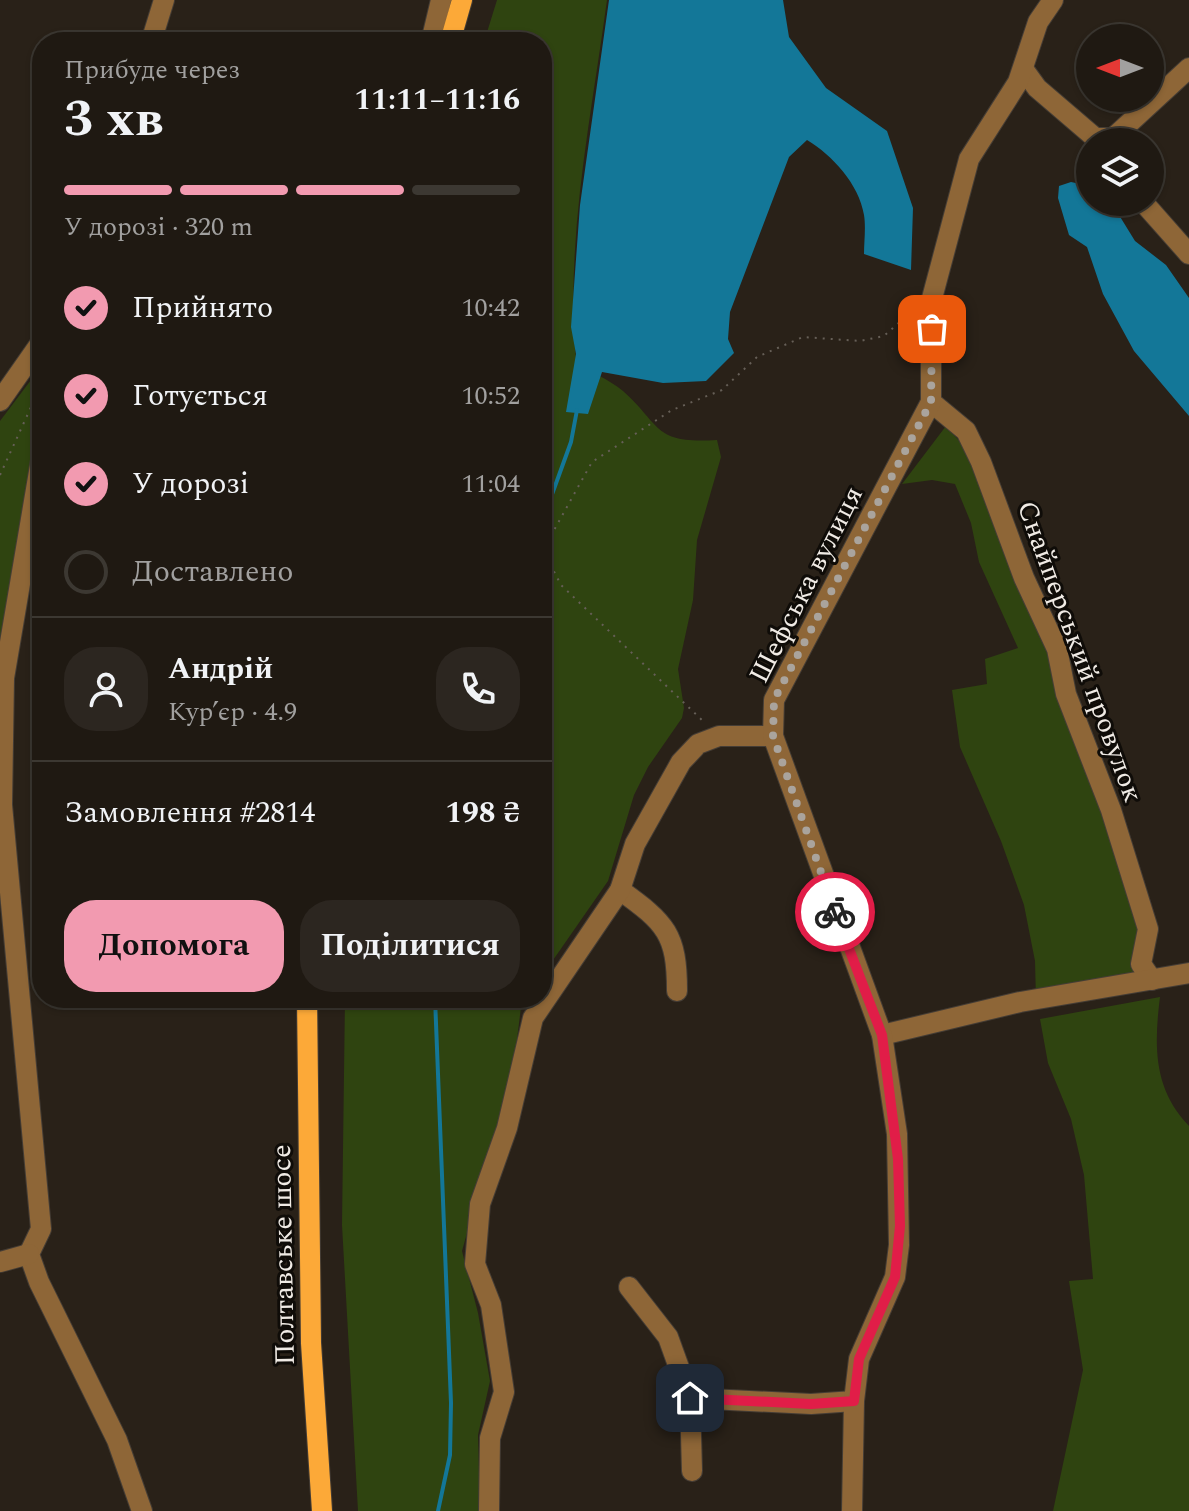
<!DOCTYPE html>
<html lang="uk">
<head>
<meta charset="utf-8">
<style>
	:root { --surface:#1f1912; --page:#2c2620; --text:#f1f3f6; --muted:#a1a09f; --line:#3c3832; --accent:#f29ab0 }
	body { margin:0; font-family:Spectral,serif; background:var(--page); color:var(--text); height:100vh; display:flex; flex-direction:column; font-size:30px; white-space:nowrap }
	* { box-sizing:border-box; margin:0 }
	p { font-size:26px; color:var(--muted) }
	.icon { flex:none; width:44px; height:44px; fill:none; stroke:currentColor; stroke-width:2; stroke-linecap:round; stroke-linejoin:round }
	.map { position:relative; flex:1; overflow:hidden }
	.sheet { position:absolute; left:32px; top:32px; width:520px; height:976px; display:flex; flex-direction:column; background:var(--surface); border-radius:32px; box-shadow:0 2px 6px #0004,0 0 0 2px var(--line) }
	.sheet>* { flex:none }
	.needle { width:52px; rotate:270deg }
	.controls { position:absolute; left:1076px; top:24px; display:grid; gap:16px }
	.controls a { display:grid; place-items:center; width:88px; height:88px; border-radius:50%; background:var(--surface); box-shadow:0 2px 6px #0004,0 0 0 2px var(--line); font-size:40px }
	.pin { position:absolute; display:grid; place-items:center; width:68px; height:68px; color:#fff; margin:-34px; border-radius:16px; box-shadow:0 4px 12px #0006 }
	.courier { position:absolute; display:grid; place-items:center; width:80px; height:80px; margin:-40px; border:6px solid #e11d48; border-radius:50%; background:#fff; color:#222; box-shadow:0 2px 10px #0007 }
	.headline em { font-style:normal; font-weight:700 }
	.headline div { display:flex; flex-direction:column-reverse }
	.headline { display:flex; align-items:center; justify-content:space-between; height:136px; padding:0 32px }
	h1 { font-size:52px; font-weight:700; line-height:60px }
	.bar { display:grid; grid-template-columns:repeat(4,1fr); gap:12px 8px; align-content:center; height:96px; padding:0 32px }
	.bar i { height:10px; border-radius:6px; background:var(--line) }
	.bar .on { background:var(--accent) }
	.bar p { grid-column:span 4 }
	.line { display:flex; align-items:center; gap:20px; padding:0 32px; border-top:2px solid var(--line) }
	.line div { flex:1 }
	.round { display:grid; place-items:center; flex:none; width:84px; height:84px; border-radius:32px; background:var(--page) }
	ol { padding:0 32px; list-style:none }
	li { display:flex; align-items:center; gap:24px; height:88px }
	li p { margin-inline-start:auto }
	li .icon { padding:8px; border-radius:50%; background:var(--accent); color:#111; stroke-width:4 }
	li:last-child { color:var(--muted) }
	li i { width:44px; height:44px; border:4px solid var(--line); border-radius:50% }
	.cta { display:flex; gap:16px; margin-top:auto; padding:16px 32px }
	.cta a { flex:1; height:92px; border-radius:32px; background:var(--accent); color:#111; font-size:32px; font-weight:700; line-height:92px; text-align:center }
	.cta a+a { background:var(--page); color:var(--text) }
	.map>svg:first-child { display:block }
	.green { fill:#2f4410 }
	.water { fill:#137798 }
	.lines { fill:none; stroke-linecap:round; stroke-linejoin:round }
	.stream { stroke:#137798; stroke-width:4 }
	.minor-casing { stroke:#453d35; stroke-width:22 }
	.major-casing { stroke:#453d35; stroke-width:22 }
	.path { stroke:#665f57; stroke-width:2; stroke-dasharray:2 6; stroke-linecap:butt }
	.minor { stroke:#8e6637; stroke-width:20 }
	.major { stroke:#fca938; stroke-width:20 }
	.done { stroke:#aaa49d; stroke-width:8; stroke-dasharray:0 14.4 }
	.route { stroke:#e11d48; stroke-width:10 }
	.labels { text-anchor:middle; stroke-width:6; stroke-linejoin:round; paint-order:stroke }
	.street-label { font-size:28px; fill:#f0ebe5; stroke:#0f0c08 }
</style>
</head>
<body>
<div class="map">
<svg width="1189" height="1511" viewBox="0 0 1189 1511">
	<rect width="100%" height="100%" fill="#292118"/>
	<g class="green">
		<path d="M497,0H607C591,119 565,240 576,360C590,373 609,379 623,391C662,426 653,444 717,440L721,457L697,540L693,600L678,669L684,708L682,718L648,767L634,795L608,881L542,976V42H484Z"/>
		<path d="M31,380L42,422L0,665V421Z"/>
		<path d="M946,426L970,453L1044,635L1146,932L1138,983L1036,1000L1035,961L1024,905L1001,841L960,747L952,690L987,684L985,659L1018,648L979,562L971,523L955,484L932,480L902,484Z"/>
		<path d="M1160,997C1154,1045 1153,1089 1189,1126V1511H1053L1083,1370L1069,1281L1093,1279L1084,1175L1071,1119L1048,1063L1040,1019Z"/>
		<path d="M345,998H527L521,1007L514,1064L462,1251L478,1313L490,1381L478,1435L480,1511H358L342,1225Z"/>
	</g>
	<g class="water">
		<path d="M609,0H783L789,37L826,88L887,131L913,208L911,270L864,254C864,242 866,227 864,215C859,184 832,155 807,140L789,157L730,312L728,339L734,353L706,381L663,383L602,372L588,414L566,412L576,354L571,327L580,205Z"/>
		<path d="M1071,182L1090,186V202H1111L1135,241L1166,265L1189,298V416L1134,351L1103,294L1087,247L1069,235L1058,198L1059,186Z"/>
	</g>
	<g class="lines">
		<g class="stream">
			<path d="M542,522L571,442L577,410"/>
			<path d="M435,998L451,1403L450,1455L438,1511"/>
		</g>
		<g class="minor-casing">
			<g id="minor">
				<path d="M151,42L164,0"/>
				<path d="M431,42L441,0"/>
				<path d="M1024,70L1037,88L1100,142"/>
				<path d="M1098,138H1113L1189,68"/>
				<path d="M1143,202L1189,254"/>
				<path d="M0,401L42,341"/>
				<path d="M931,402L966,431L981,462L1024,578L1057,649L1066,694L1111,810L1148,929L1141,964L1152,980"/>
				<path d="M42,454L4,678L2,805L41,1229L29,1254L39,1282L117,1440L142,1511"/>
				<path d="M620,890C666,923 677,934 677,991"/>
				<path d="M882,1035L1020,1002L1189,973"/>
				<path d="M0,1262L29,1254"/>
				<path d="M629,1287L668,1337L690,1398L692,1471"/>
				<path d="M690,1398L811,1404L854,1401"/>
				<path d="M489,1511L490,1438L504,1392L491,1305L475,1264L480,1204L507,1128L533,1018L620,890L635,844L681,762L698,744L719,736H773"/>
				<path d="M852,1511L854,1401L859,1359L895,1277L899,1245L897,1134L882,1035L773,736L774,700L931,402V302L969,159L1018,82L1038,22L1053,0"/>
			</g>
		</g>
		<g class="major-casing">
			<g id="major">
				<path d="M450,42L462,0"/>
				<path d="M307,998L311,1343L322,1511"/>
			</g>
		</g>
		<g class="path">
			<path d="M0,475L42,383"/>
			<path d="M543,550L592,462L672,410L722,390L757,357L803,337L860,341L884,336L912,311"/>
			<path d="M543,550L561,585L704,722"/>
		</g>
		<use href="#minor" class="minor"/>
		<use href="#major" class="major"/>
	</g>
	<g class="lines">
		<path class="done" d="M835,912L773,736L774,700L931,402L932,329"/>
		<path class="route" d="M690,1398L811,1404L854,1401L859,1359L895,1277L900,1226L898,1159L882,1035L835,912"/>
	</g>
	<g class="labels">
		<g class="street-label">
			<text transform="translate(805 584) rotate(-63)" y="10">Шефська вулиця</text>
			<text transform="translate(1081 651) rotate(70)" y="10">Снайперський провулок</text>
			<text transform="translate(282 1255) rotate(-91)" y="10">Полтавське шосе</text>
		</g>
	</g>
</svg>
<div class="controls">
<a><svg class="needle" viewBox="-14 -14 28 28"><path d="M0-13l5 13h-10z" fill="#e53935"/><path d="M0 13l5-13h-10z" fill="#a1a09f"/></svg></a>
<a><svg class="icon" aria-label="layers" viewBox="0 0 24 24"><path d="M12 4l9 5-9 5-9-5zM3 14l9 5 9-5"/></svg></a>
</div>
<div class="pin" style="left:932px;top:329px;background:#ea580c"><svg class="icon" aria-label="bag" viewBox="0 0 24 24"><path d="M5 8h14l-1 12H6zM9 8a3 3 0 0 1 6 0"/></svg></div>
<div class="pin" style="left:690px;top:1398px;background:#1f2937"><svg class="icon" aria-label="home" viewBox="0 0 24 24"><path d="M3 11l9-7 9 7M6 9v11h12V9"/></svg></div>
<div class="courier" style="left:835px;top:912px"><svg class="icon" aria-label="bike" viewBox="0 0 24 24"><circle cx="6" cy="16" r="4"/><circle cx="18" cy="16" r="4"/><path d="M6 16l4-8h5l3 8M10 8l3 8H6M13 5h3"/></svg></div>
<section class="sheet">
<div class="headline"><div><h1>3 хв</h1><p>Прибуде через</p></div><em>11:11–11:16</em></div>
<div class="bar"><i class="on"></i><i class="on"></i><i class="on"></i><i></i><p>У дорозі · 320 m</p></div>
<ol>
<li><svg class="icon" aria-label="check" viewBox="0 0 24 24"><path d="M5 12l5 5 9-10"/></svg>Прийнято<p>10:42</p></li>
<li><svg class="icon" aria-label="check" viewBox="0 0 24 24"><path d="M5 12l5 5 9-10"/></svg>Готується<p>10:52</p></li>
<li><svg class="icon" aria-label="check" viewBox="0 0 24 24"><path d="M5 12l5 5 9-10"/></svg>У дорозі<p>11:04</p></li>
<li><i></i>Доставлено</li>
</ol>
<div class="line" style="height:144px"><a class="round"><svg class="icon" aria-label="person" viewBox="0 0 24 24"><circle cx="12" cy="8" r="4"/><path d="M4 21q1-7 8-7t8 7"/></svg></a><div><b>Андрій</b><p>Кур’єр · 4.9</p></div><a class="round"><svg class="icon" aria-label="phone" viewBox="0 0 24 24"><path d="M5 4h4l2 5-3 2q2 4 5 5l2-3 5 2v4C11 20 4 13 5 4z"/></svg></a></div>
<div class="line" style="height:104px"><div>Замовлення #2814</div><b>198 ₴</b></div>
<div class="cta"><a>Допомога</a><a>Поділитися</a></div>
</section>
</div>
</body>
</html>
